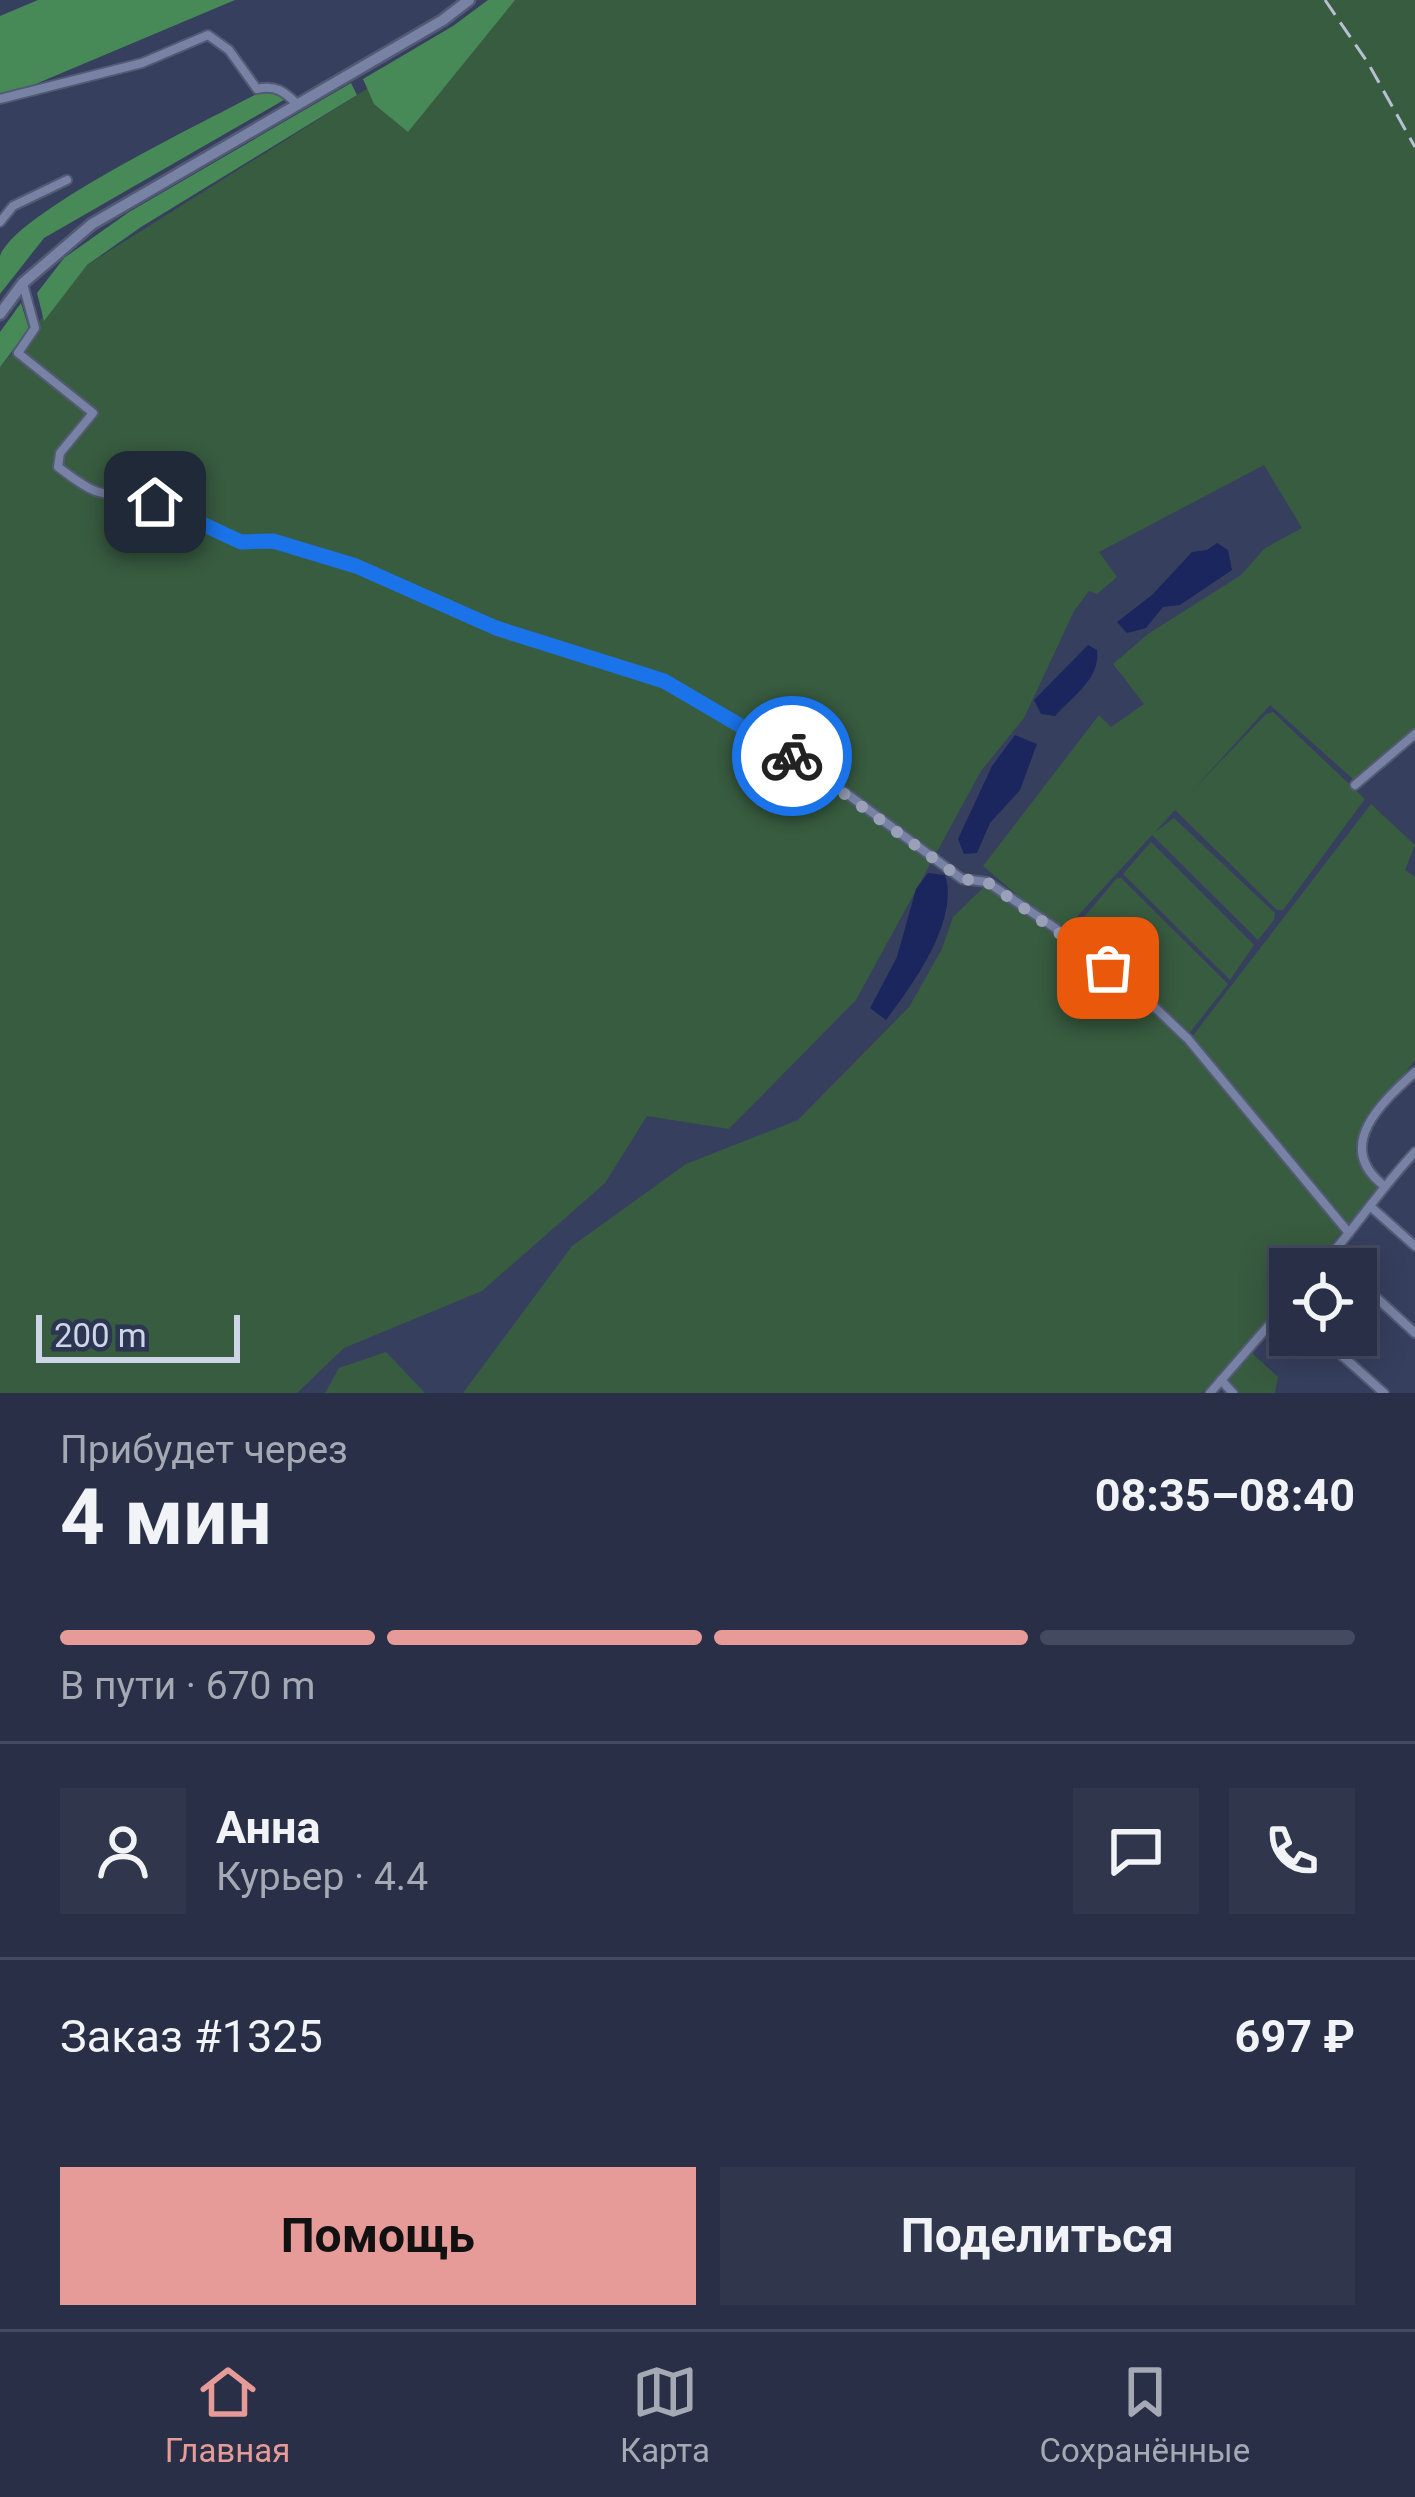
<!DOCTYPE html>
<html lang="ru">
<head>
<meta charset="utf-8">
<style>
	:root { --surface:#282f46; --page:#30374d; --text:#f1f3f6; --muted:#a5a9b3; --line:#444a5f; --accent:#e69b98 }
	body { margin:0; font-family:Roboto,sans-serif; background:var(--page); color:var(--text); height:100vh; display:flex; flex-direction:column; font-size:45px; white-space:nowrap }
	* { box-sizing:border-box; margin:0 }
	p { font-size:39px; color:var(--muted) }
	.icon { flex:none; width:66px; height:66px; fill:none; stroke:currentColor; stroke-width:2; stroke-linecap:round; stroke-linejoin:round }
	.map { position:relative; height:1393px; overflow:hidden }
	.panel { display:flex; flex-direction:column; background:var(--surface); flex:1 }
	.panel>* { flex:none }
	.buttons { position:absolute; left:1269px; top:1248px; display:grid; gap:24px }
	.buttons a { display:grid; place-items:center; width:108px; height:108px; border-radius:0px; background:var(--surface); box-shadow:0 6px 30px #0003,0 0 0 3px var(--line); font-size:60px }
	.scale { position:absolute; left:36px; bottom:30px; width:204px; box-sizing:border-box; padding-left:12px; border:6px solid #ced5e7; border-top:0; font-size:33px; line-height:42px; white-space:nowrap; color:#ced5e7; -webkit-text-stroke:9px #2c3552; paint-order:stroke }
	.pin { position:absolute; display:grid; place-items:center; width:102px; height:102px; color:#fff; margin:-51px; border-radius:24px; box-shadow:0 6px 18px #0006 }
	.courier { position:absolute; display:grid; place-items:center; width:120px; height:120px; margin:-60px; border:9px solid #1a73e8; border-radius:50%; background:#fff; color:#222; box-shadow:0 3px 15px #0007 }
	.summary em { font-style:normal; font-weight:700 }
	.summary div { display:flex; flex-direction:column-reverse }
	.summary { display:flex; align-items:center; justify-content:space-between; height:204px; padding:0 60px }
	h1 { font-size:78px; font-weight:700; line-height:90px }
	.bar { display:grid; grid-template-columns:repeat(4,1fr); gap:18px 12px; align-content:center; height:144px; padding:0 60px }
	.bar i { height:15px; border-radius:9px; background:var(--line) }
	.bar .current { background:var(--accent) }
	.bar p { grid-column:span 4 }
	.line { display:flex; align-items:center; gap:30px; padding:0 60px; border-top:3px solid var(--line) }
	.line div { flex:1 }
	.round { display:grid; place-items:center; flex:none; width:126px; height:126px; border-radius:0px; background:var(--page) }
	.action { display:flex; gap:24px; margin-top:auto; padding:24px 60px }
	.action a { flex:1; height:138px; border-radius:0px; background:var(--accent); color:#111; font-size:48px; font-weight:700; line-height:138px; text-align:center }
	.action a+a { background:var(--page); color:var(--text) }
	.dock { display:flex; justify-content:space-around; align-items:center; height:168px; border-top:3px solid var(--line); background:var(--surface); font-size:33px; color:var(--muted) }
	.dock a { display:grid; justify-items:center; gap:6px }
	.dock .current { color:var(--accent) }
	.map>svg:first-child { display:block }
	.green { fill:#385c40 }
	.forest { fill:#488958 }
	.water { fill:#1b265e }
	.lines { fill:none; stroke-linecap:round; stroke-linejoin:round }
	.minor-casing { stroke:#535a74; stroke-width:12 }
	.secondary-casing { stroke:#535a74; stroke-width:15 }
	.minor { stroke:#7782a4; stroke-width:8 }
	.secondary { stroke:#7782a4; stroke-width:10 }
	.rail { stroke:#b7bfd3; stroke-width:3; stroke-dasharray:18 9; stroke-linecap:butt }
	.done { stroke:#99a0b7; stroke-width:12; stroke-dasharray:0 21.6 }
	.route { stroke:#1a73e8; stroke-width:15 }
</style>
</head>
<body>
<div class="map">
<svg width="1415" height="1393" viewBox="0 0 1415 1393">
	<rect width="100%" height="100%" fill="#363f5e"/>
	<g class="green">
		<path d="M508,0H1415V731L1354,780L1270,705L1193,790L1266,714L1273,712L1365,799L1283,910H1277L1175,810L1155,832L1174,818L1275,913L1274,920L1258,940L1152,835L1062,933L983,866L1099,715L1111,727L1144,704L1113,664L1148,634L1241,575L1265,548L1302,528L1264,465L1099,552L1117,577L1097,594L1089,591L1074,611L1024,718L981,771L856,1000L729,1129L647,1116L605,1183L482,1291L344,1348L297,1393H0V367L87,265Z"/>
		<path d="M1371,804L1415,845L1405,870L1415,877V1060L1359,1135L1355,1150L1378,1188L1311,1269H1290V1293L1202,1393H463L572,1246L686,1164L798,1120L909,1007L942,949L953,917L987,884L1143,997L1188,1042Z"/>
		<path d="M1151,842L1254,945L1230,980L1123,874Z"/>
		<path d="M1117,878H1121L1228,984L1188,1035L1074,938L1073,930Z"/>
		<path d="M1250,1351L1278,1377L1275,1393H1237L1226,1381Z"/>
		<path d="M386,1352L425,1393H325L339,1368Z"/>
	</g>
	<g class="forest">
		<path d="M38,0H235L0,99V16Z"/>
		<path d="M488,0H515L408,132L374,104L363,79L453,26Z"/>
		<path d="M351,83L357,95L141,227L87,265L44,321L37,293L64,258L129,212Z"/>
		<path d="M262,91L289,97L44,238L0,294C0,284 0,266 0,256C16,211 213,118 262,91Z"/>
		<path d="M21,303L29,329L0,367V332Z"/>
	</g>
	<g class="water">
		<path d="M1217,543L1228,550L1232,570L1180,605L1163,607L1146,628L1127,633L1117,622L1152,595L1192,552L1207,550Z"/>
		<path d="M1088,645L1097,650C1101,678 1073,696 1055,716L1041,714L1034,700Z"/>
		<path d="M1015,735L1037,744L1020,790L990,823L977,853L964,854L958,839L992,766Z"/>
		<path d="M928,873L945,875C960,920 912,986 886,1020L870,1008L897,957L916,889Z"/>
	</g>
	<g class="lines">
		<g class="minor-casing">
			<g id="minor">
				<path d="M0,99L142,63L208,35L229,50L257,89C276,85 284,91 298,105"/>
				<path d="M0,222L13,206L67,180"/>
				<path d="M23,284L35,328L18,353L93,413L60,453L58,467C83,485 99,501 130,491L241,542L273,541L356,566L496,628L664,681L808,765L962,879L987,882L1064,934L1143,996L1188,1039L1349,1233"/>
				<path d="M1355,785L1415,734"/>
				<path d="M1383,1185C1334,1146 1381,1103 1415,1072"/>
				<path d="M1371,1207L1415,1246"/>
				<path d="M1331,1256L1345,1269"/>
				<path d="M1319,1269C1353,1231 1380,1189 1415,1152"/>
				<path d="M1356,1279L1415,1333"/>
				<path d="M1319,1335L1384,1393"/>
				<path d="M1221,1380L1233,1393"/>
				<path d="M1210,1393L1290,1301"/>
			</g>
		</g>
		<g class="secondary-casing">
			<path id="secondary" d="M0,314L23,283L92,224L443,20L469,0"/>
		</g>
		<use href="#minor" class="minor"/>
		<use href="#secondary" class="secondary"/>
		<path class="rail" d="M1325,0L1368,63L1415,147"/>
	</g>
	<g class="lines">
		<path class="done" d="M792,756L962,879L987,882L1108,968"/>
		<path class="route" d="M155,502L241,542L273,541L356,566L496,628L664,681L792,756"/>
	</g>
</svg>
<div class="buttons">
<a><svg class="icon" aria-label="locate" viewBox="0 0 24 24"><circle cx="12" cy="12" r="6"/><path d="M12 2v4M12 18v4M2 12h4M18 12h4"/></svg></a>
</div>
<div class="scale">200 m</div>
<div class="pin" style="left:1108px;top:968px;background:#ea580c"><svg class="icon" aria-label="bag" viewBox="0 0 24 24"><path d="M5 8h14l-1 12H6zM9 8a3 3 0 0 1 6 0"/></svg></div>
<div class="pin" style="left:155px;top:502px;background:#1f2937"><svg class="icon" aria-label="home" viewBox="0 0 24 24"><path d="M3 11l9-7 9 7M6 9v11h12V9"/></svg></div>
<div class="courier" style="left:792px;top:756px"><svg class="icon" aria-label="bike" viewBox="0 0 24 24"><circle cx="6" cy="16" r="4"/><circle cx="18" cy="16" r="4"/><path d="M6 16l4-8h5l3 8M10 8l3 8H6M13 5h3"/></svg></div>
</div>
<section class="panel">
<div class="summary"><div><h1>4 мин</h1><p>Прибудет через</p></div><em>08:35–08:40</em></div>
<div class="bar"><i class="current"></i><i class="current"></i><i class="current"></i><i></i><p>В пути · 670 m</p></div>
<div class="line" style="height:216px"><a class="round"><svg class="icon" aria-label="person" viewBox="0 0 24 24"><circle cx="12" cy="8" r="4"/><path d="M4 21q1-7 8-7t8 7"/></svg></a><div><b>Анна</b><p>Курьер · 4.4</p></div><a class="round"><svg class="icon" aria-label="chat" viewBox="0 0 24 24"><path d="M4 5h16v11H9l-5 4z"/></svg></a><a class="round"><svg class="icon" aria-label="phone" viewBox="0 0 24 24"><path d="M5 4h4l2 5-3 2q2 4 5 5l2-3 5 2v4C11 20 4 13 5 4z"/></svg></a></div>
<div class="line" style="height:156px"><div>Заказ #1325</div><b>697 ₽</b></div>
<div class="action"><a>Помощь</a><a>Поделиться</a></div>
</section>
<nav class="dock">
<a class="current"><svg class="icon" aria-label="home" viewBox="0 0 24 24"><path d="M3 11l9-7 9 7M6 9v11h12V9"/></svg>Главная</a>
<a><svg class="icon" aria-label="map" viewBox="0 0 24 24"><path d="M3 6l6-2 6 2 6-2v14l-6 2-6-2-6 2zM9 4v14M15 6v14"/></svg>Карта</a>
<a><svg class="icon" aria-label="saved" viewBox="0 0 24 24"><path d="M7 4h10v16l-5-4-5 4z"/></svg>Сохранённые</a>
</nav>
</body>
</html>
